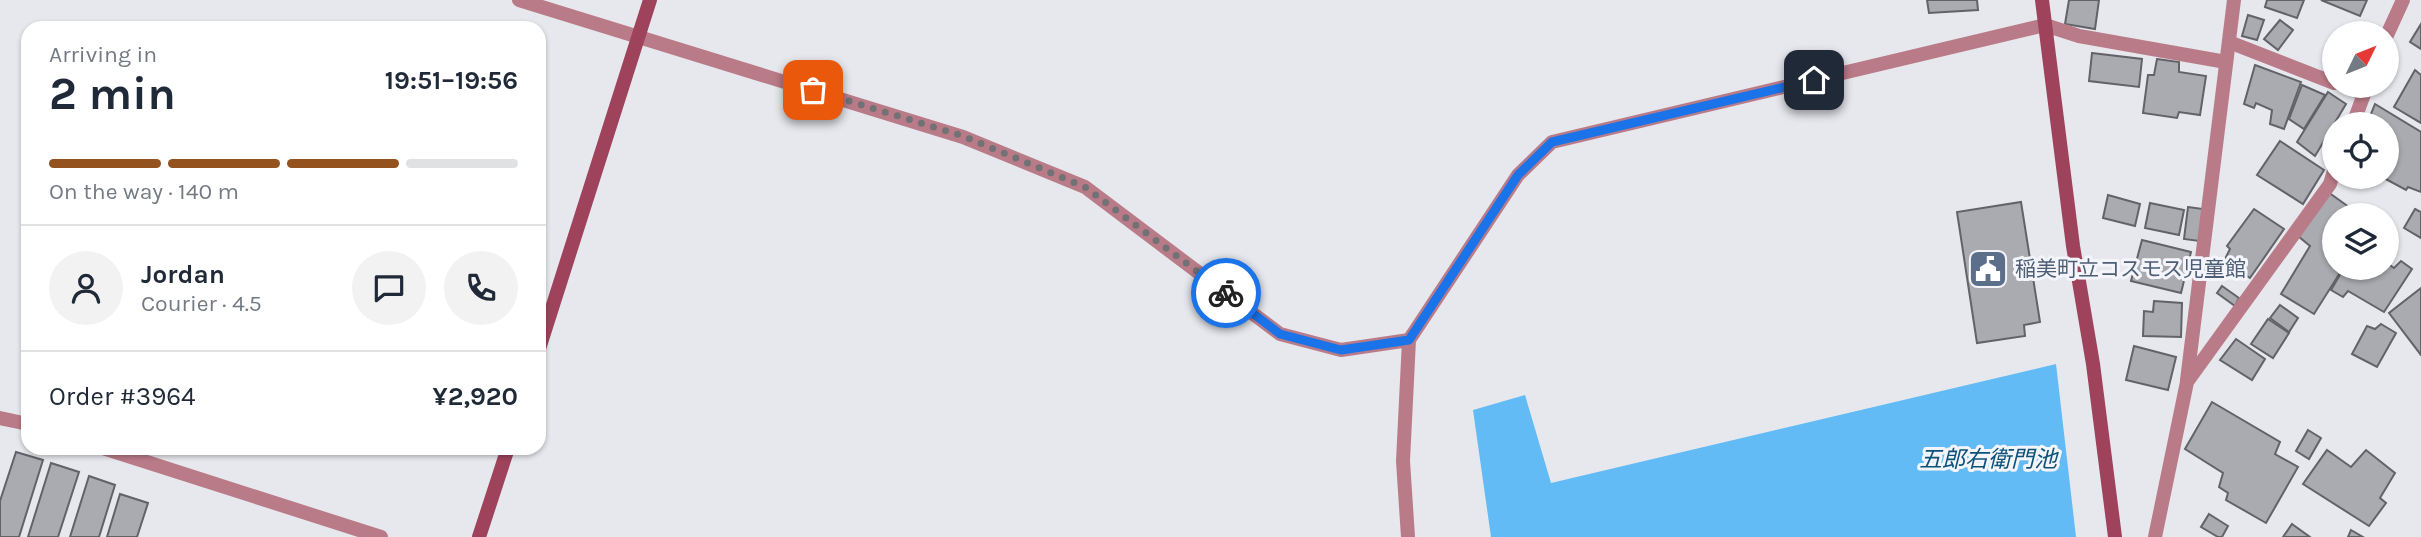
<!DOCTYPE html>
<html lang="en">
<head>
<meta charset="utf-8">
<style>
	:root { --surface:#fff; --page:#f2f2f3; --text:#1f2937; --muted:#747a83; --line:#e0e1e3; --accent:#93521e }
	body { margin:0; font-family:Karla,"Noto Sans JP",sans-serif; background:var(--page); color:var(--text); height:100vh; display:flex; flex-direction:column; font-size:26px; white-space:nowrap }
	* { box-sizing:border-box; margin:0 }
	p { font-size:23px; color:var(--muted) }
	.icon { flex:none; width:38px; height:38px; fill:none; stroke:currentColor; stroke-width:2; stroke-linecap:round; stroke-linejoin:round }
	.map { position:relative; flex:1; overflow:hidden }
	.drawer { position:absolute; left:21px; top:21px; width:525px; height:434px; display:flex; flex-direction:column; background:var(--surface); border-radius:21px; box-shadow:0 2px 5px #0004 }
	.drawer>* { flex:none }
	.needle { width:46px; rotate:47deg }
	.buttons { position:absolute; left:2322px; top:21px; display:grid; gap:14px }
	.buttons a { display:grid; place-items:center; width:77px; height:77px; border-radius:50%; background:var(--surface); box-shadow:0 2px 5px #0004; font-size:35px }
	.pin { position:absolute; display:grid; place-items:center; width:60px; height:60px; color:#fff; margin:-30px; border-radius:14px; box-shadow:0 4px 10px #0006 }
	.courier { position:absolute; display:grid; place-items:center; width:70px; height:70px; margin:-35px; border:5px solid #1a73e8; border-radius:50%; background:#fff; color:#222; box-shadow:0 2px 9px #0007 }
	.summary em { font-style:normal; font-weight:700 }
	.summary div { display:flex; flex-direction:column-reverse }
	.summary { display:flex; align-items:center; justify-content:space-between; height:119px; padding:0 28px }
	h1 { font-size:46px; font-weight:700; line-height:52px }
	.bar { display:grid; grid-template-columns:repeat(4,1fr); gap:10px 7px; align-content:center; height:84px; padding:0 28px }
	.bar i { height:9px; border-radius:5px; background:var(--line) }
	.bar .active { background:var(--accent) }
	.bar p { grid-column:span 4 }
	.line { display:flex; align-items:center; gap:18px; padding:0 28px; border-top:2px solid var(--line) }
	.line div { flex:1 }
	.round { display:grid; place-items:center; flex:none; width:74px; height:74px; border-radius:37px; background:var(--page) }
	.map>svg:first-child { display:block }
	.water { fill:#62bbf5 }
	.building { fill:#a9abb1; stroke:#616368; stroke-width:2 }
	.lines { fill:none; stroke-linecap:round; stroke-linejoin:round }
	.street { stroke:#ba7b88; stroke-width:14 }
	.secondary { stroke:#9e435b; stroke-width:14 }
	.done { stroke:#717275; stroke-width:7; stroke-dasharray:0 12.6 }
	.route { stroke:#1a73e8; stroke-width:9 }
	.labels { text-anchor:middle; stroke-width:6; stroke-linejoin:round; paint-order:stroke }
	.service-label { font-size:21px; fill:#4e5e75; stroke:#f3f5fa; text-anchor:start }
	.water-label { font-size:23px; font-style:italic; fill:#0d5278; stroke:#f3f5fa }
</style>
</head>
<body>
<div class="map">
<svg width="2421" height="537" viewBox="0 0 2421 537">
	<rect width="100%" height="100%" fill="#e6e8ed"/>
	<path class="water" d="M2056,364L2076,537H1491L1473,410L1525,395L1551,483Z"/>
	<g class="building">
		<path d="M1927,0H1977L1978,10L1929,13Z"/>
		<path d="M2069,0H2099L2095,29L2065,24Z"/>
		<path d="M2267,0H2304L2297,18L2265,7Z"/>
		<path d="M2321,0H2367L2360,16Z"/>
		<path d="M2248,15L2264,20L2257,40L2242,36Z"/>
		<path d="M2280,20L2293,30L2278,50L2264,39Z"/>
		<path d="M2421,24V49L2410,42Z"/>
		<path d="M2092,53L2142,59L2139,87L2089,81Z"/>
		<path d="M2157,59L2179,62V72L2206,76L2200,115L2179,112L2177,118L2143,113L2148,75H2154Z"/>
		<path d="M2255,65L2301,82L2284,129L2270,124L2272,110L2256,103L2254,108L2244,104Z"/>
		<path d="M2415,70L2421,75V123L2394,107Z"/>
		<path d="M2302,85L2325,95L2304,129L2289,119Z"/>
		<path d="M2328,92L2346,104L2315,156L2297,142Z"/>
		<path d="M2375,104L2421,132V192L2408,187L2406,190L2382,177H2387V124H2367Z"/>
		<path d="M2280,141L2324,170L2303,204L2257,175Z"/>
		<path d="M2328,192L2360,215H2334V268H2343L2314,314L2281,294L2310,246L2298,236Z"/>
		<path d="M2108,195L2140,204L2135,226L2103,218Z"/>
		<path d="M2021,202L2040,322L2024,325L2025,336L1977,343L1957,212Z"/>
		<path d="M2150,203L2184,210L2179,235L2145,228Z"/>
		<path d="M2188,207L2203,209L2199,241L2184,239Z"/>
		<path d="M2254,209L2284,229L2250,278L2224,261L2230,249L2227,246Z"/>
		<path d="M2415,209L2421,212V238L2404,228Z"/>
		<path d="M2142,240L2191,252L2181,293L2131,281Z"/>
		<path d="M2401,261L2412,269L2384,312L2348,291L2343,297L2331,290L2344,268H2387V263L2394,268Z"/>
		<path d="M2222,286L2239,298L2235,306L2217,293Z"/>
		<path d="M2421,288V355L2389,313Z"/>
		<path d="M2154,301L2182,303L2181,337L2143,336L2144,311L2153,312Z"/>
		<path d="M2280,305L2298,318L2289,332L2270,318Z"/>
		<path d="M2268,319L2289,333L2273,358L2251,344Z"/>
		<path d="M2381,324L2396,333L2377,367L2352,354L2367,326L2375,329Z"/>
		<path d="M2236,339L2265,359L2252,380L2220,360Z"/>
		<path d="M2134,346L2176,357L2168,390L2126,380Z"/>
		<path d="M2212,402L2280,442L2275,454L2298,467L2266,523L2226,500L2228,493L2219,487L2223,473L2185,449Z"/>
		<path d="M2308,430L2321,438L2309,459L2296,451Z"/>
		<path d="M2327,450L2351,467L2366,450L2395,473L2380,498L2386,503L2369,526L2303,484Z"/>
		<path d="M16,452L43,460L19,537H0V501Z"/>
		<path d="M51,463L79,472L58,537H28Z"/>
		<path d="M89,476L115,485L99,537H70Z"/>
		<path d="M120,494L148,503L137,537H107Z"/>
		<path d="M2209,514L2228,526L2222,537H2218L2201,527Z"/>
		<path d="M2292,524L2310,537H2283Z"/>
		<path d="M2351,530L2363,537H2348Z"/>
	</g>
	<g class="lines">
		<g class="street">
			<path d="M519,0L963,137L1085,187L1280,334L1341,350L1409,340"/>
			<path d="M2387,35L2403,0"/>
			<path d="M2229,42L2334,83"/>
			<path d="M2343,86L2364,94"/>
			<path d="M2353,124L2367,86"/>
			<path d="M2187,380L2234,0"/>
			<path d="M0,418L28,424"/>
			<path d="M103,448L381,537"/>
			<path d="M1408,537L1403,461L1409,340L1518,175L1552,142L2045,25L2079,36L2226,62"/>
			<path d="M2155,537L2187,382L2330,184L2334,171"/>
		</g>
		<g class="secondary">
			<path d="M2042,0L2073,246L2093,364L2115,537"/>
			<path d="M539,349L650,0"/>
			<path d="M479,537L508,448"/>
		</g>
	</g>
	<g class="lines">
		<path class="done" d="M813,90L963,136L1085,187L1226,293"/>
		<path class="route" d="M1226,293L1280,334L1341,350L1409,340L1518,175L1552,142L1814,80"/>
	</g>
	<defs>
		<g id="civic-square" transform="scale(2.0125)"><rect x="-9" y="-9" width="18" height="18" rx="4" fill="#5c6f8a" stroke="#f3f5fa"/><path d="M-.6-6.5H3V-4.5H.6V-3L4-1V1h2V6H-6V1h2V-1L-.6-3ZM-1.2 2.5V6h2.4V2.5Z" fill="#fff"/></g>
	</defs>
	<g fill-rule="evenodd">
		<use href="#civic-square" x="1988" y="269"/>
	</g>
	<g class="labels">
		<g class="service-label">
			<text x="2015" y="276">稲美町立コスモス児童館</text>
		</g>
		<g class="water-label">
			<text x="1988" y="467">五郎右衛門池</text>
		</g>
	</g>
</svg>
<div class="buttons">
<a><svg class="needle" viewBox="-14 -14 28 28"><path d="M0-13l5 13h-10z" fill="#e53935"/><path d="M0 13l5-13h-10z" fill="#747a83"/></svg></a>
<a><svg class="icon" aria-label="locate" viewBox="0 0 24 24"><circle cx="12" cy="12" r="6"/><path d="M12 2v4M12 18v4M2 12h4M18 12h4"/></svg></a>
<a><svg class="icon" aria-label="layers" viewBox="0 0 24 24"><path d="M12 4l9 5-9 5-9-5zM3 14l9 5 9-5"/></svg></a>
</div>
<div class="pin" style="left:813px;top:90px;background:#ea580c"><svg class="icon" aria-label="bag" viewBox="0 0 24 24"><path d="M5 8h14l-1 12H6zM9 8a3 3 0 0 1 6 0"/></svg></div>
<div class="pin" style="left:1814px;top:80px;background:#1f2937"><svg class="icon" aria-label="home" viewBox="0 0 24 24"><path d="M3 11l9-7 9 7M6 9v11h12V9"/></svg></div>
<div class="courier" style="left:1226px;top:293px"><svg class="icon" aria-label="bike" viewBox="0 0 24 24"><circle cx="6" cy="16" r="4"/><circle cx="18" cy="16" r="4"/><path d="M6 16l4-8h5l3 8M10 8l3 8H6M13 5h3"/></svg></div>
<section class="drawer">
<div class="summary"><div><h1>2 min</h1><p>Arriving in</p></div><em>19:51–19:56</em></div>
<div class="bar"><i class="active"></i><i class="active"></i><i class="active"></i><i></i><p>On the way · 140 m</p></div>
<div class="line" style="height:126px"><a class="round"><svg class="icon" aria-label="person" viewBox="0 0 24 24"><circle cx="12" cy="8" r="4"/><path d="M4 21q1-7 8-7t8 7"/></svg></a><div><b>Jordan</b><p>Courier · 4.5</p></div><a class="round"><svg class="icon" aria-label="chat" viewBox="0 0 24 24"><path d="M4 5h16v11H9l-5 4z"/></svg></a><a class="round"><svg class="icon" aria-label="phone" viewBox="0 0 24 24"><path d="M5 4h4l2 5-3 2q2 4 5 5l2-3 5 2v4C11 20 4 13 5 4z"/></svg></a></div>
<div class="line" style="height:91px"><div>Order #3964</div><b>¥2,920</b></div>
</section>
</div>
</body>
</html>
